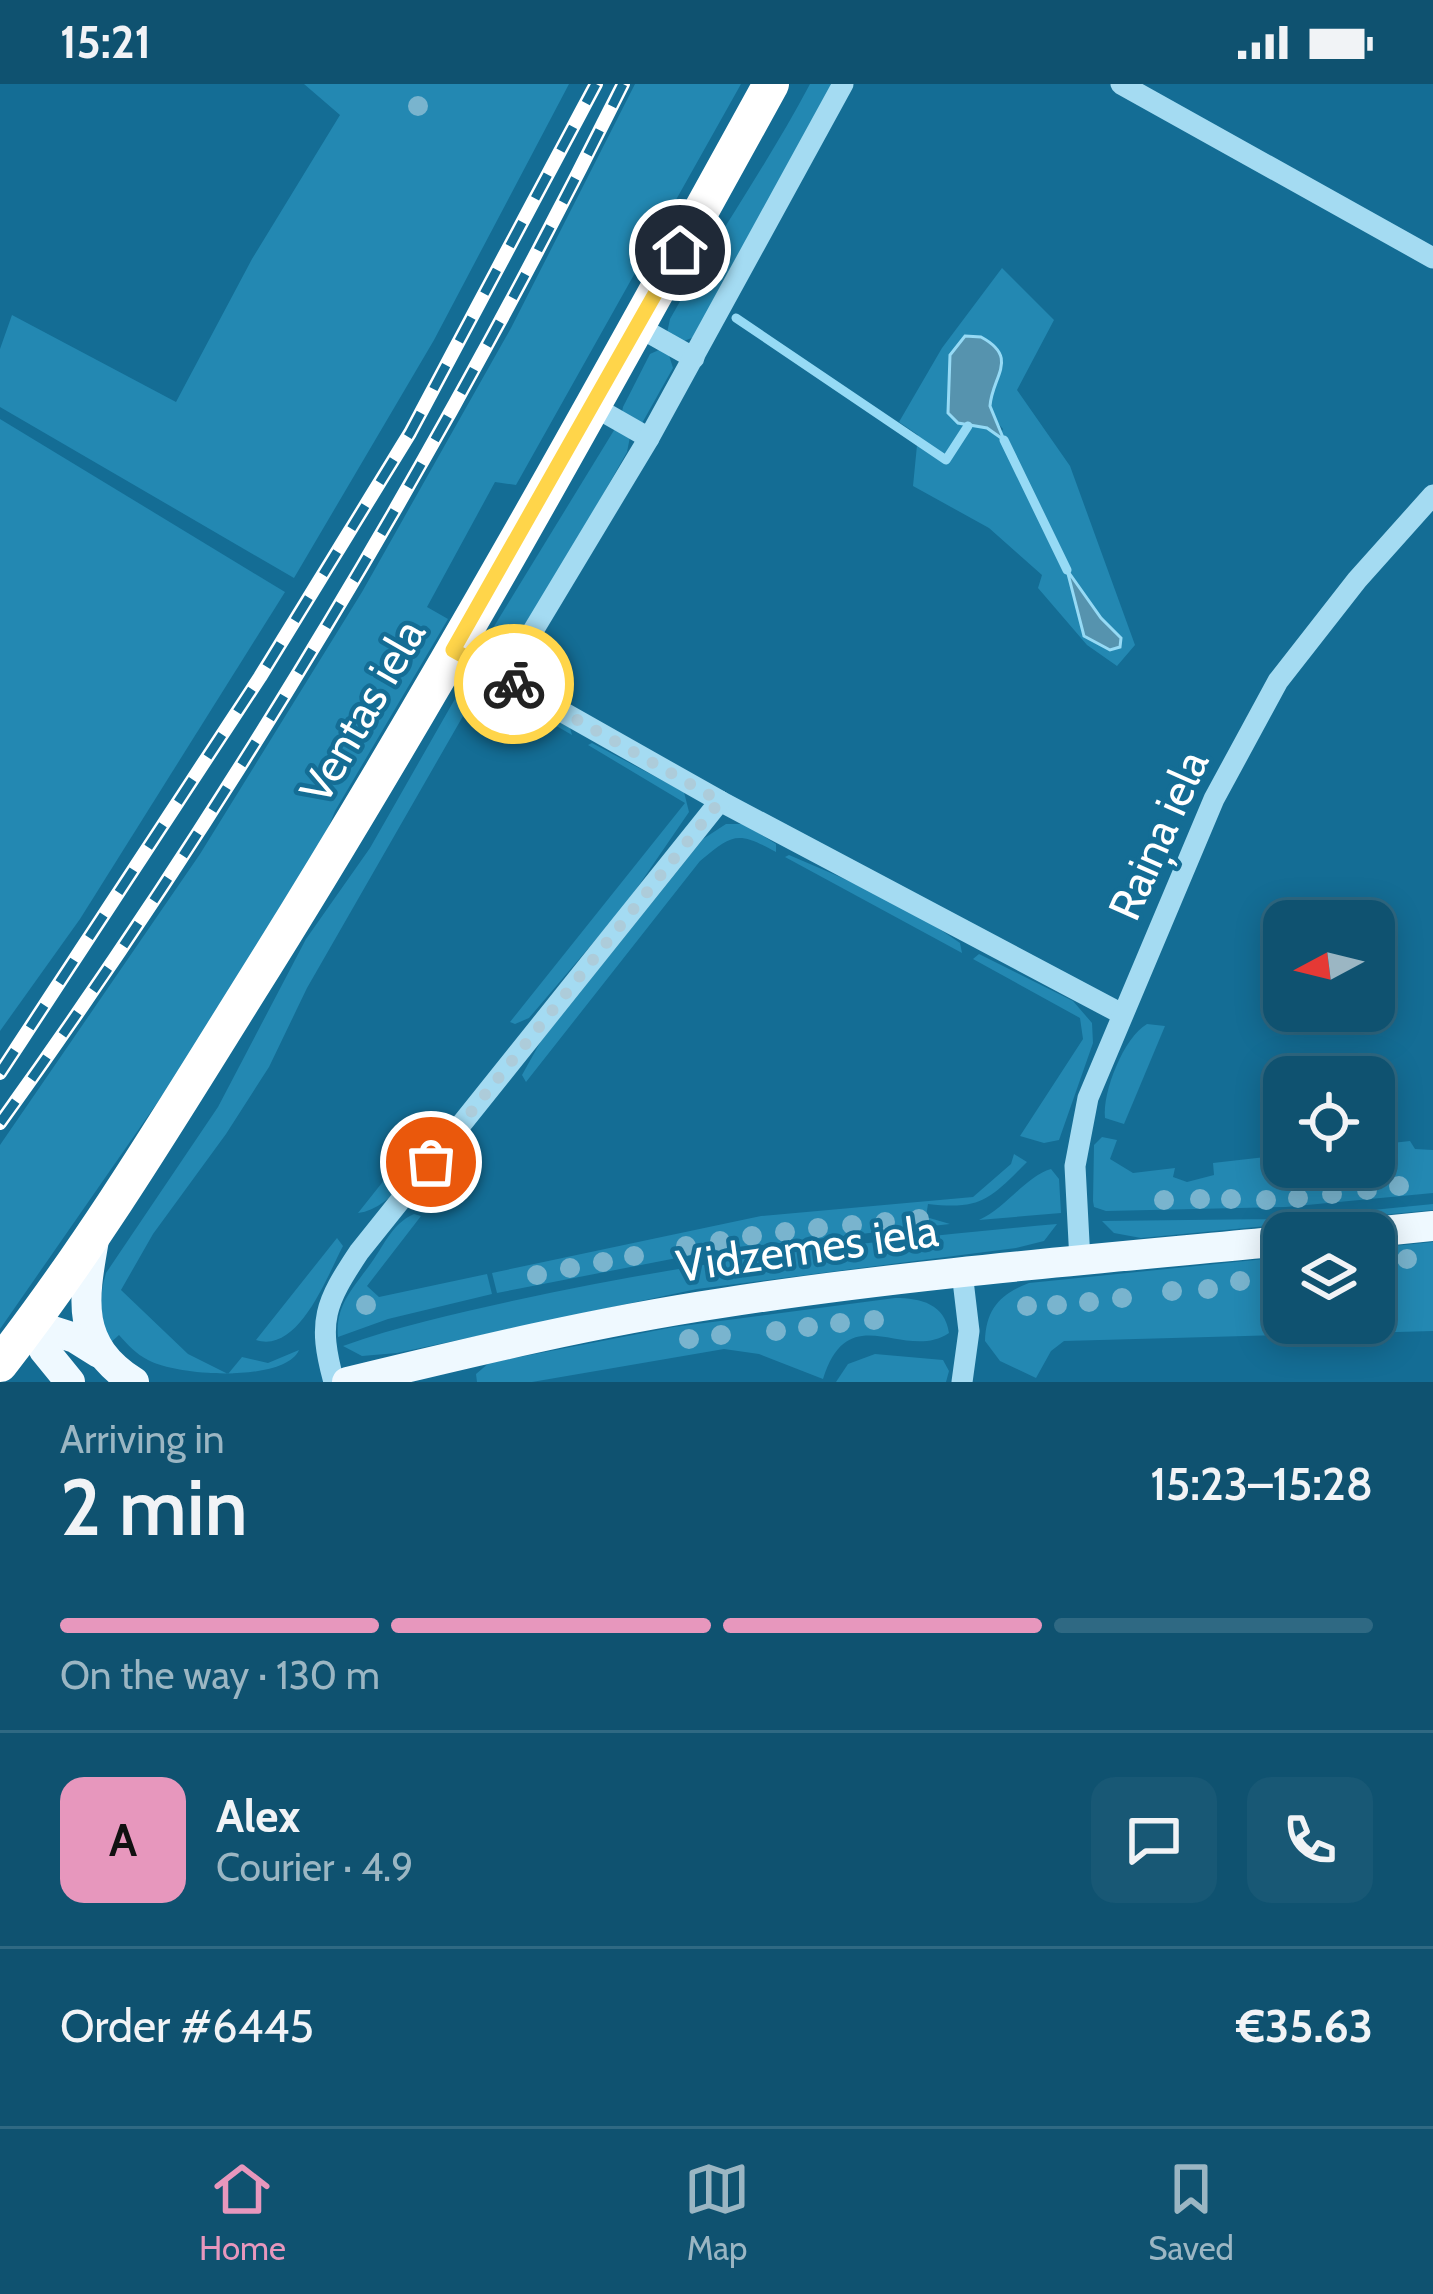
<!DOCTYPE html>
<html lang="en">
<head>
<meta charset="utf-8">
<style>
	:root { --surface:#0f5270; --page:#185875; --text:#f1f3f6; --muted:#9bb6c3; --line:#2f6983; --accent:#e797bd }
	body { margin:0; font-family:Cabin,sans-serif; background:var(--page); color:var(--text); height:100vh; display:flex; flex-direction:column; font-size:45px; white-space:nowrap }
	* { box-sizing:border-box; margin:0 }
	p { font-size:39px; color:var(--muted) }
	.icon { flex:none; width:66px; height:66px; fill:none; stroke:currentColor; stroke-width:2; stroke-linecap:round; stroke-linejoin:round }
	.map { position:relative; height:1298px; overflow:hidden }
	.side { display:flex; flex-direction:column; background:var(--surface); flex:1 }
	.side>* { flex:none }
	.needle { width:78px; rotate:263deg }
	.fabs { position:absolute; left:1263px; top:816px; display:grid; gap:24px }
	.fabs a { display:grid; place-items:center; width:132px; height:132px; border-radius:24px; background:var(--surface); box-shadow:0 6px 30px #0003,0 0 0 3px var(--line); font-size:60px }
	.pin { position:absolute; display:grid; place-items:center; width:102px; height:102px; color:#fff; margin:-51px; border:6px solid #fff; border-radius:50%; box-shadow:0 3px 12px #0007 }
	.courier { position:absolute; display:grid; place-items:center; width:120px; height:120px; margin:-60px; border:9px solid #ffd54a; border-radius:50%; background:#fff; color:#222; box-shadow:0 3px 15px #0007 }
	.summary em { font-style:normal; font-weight:600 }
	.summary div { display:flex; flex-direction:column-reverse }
	.summary { display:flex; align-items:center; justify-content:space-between; height:204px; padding:0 60px }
	h1 { font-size:78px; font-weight:600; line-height:90px }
	.bar { display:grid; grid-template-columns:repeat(4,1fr); gap:18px 12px; align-content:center; height:144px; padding:0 60px }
	.bar i { height:15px; border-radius:9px; background:var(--line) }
	.bar .current { background:var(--accent) }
	.bar p { grid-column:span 4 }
	.line { display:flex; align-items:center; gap:30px; padding:0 60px; border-top:3px solid var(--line) }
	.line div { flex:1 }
	.round { display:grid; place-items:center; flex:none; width:126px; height:126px; border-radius:24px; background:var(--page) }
	.status { display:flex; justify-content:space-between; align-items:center; height:84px; padding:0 60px; background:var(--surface); direction:ltr }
	.status svg { height:33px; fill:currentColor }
	.tabs { display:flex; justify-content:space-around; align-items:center; height:168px; border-top:3px solid var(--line); background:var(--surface); font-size:33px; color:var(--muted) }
	.tabs a { display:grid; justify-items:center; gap:6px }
	.tabs .current { color:var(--accent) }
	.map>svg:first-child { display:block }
	.green { fill:#2388b2; fill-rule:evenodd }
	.water { fill:#5693ae; stroke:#96daf5; stroke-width:3 }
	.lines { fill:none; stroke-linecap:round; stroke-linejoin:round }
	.stream { stroke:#96daf5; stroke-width:9 }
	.minor { stroke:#a4dbf2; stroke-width:21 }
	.major { stroke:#eff9ff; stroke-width:30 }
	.highway { stroke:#fff; stroke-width:36 }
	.rail-casing { stroke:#fff; stroke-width:14 }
	.rail { stroke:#146d95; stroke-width:9; stroke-dasharray:27; stroke-linecap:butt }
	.tree { fill:#79b4ce }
	.done { stroke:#adccda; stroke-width:12; stroke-dasharray:0 21.6 }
	.route { stroke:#ffd54a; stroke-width:15 }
	.labels { text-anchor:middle; stroke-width:9; stroke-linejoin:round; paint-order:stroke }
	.street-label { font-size:45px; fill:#fff; stroke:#146d95 }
</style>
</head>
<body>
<div class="status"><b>15:21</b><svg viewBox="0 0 49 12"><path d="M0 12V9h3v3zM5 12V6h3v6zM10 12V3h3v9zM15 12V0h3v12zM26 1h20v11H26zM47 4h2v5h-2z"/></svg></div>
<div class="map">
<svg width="1433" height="1298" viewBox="0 0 1433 1298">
	<rect width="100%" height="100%" fill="#146d95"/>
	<g class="green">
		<path d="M304,0H569L434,256L294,494L0,323V265L12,231L176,318L252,175L340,31Z"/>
		<path d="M635,0H741L516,401L495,398L427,523L448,535L335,727L325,752L173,996L0,1245V1061L200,770L362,508L511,244Z"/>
		<path d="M810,0H833L694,253L679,259L667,249L670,235C715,155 767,81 810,0Z"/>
		<path d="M1002,184L1054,236L1017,306L1070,382L1135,561L1117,582L1087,561L1038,504L1042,491L989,444L913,402L918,351L899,338L942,264ZM999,269C1010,302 972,312 1003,345L999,354L947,315L950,299Z"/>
		<path d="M661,265L668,268L673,284L641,341L622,328L623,323L650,270Z"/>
		<path d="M0,335L285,508L80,835L0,947Z"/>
		<path d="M616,343L630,353L627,368L554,497L514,557L493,544Z"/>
		<path d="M470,595H485L570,644L572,651L482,599L307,904L269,983L226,1050L153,1150L121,1206L188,1270L228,1290L242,1273L268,1279L299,1266C285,1298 180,1293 148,1276C136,1270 128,1261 119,1251L110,1259C99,1237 99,1212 106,1189L218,1023L306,855L370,764L464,599Z"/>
		<path d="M592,659L684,708L689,728L626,820L529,934L515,940L510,938L685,719L588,661Z"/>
		<path d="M726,740H744L776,760V768C738,747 733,749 700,777L526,998L522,991L541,957L703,755Z"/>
		<path d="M789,771C848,796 908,822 960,859L962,869L785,773Z"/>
		<path d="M979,870L1073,917L1092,939L1093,959L1059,1056L1044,1059L1020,1052L1083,955L1080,934L973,875Z"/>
		<path d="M1147,940L1165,942L1124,1040L1105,1034C1102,1008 1124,953 1147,940Z"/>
		<path d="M439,1027L442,1042C423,1071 395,1125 358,1129Z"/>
		<path d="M1102,1053L1117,1056L1110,1075L1133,1089L1175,1084L1173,1093L1187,1098L1214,1091L1213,1079L1284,1071V1083H1374V1061L1410,1057L1415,1065L1433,1066V1109L1286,1123L1106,1127L1094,1123L1093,1117L1094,1061Z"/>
		<path d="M1014,1070L1027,1078C990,1115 982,1126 928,1120L926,1133L950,1140L718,1166L497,1209L492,1189L761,1132L973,1113L1011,1080Z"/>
		<path d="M1051,1085L1059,1095L1061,1129L979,1136C1006,1124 1026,1092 1051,1085Z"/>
		<path d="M1433,1120V1126L1141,1154L1114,1149L1102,1137L1282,1135Z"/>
		<path d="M414,1130L421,1132L367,1202L379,1213L487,1190L492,1210L388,1235L338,1253C335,1223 352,1205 369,1182C383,1164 391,1140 414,1130Z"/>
		<path d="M1057,1140L1044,1157L1016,1164L697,1205L397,1269L362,1272L343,1262C398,1242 455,1230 512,1217C691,1177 874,1156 1057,1140Z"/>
		<path d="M337,1154L343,1162C327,1192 299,1270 256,1256Z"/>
		<path d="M1433,1158V1247L1064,1257L1051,1267L1036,1294L1000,1277L985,1257C986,1225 1000,1210 1029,1199L1284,1173V1239H1374V1164Z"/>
		<path d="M895,1214C921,1214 945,1220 949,1249C904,1279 849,1212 823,1295L759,1270L724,1265L532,1298H477L476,1290L489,1279L674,1243Z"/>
		<path d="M875,1270L943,1276L949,1287L946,1298H836L848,1280Z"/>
	</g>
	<g class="water">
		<path d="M965,252L981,253C1020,274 992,292 990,322L1004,356L987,344L958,339L948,329L950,271Z"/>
		<path d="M1067,486L1101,534L1121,554L1120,563L1110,566L1084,552Z"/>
	</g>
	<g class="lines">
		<g class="stream">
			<path d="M736,234L946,376L968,342"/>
			<path d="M1004,356L1067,486"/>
		</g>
		<g class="minor">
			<path d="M1121,0L1433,174"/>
			<path d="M637,242L694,274"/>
			<path d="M593,322L649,354"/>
			<path d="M453,566L720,717L1122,930"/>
			<path d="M504,595L649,354L843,0"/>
			<path d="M1080,1177L1075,1082L1088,1014L1214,715L1278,597L1357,496L1433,411"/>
			<path d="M962,1188L969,1247L962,1298"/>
			<path d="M334,1298C317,1237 325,1219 359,1168L720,717"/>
		</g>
		<g class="major">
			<path d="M1363,1149L1433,1142"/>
			<path d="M95,1150C84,1213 73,1259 134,1298"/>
			<path d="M31,1240L75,1254L99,1269"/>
			<path d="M31,1240L44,1266L70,1298"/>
			<path d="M347,1298C471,1268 595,1238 722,1219C908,1190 1096,1175 1284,1157"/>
		</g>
		<path class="highway" d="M0,1280C91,1163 168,1036 246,911C433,614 602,307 771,0"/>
		<g class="rail-casing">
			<g id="rail">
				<path d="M0,989L260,593L410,349L596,0"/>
				<path d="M0,1039C236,711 443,362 623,0"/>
			</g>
		</g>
		<use href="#rail" class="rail"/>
	</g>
	<g class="tree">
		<circle cx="418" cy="22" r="10"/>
		<circle cx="1399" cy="1102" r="10"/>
		<circle cx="1367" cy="1106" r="10"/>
		<circle cx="1332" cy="1110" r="10"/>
		<circle cx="1298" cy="1114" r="10"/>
		<circle cx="1200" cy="1115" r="10"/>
		<circle cx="1231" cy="1115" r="10"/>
		<circle cx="1164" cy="1116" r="10"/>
		<circle cx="1266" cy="1116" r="10"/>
		<circle cx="919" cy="1135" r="10"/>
		<circle cx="885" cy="1138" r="10"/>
		<circle cx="852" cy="1141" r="10"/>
		<circle cx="818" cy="1144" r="10"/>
		<circle cx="785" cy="1148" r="10"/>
		<circle cx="752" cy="1152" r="10"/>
		<circle cx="720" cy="1157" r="10"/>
		<circle cx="686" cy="1162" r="10"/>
		<circle cx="634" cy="1172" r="10"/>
		<circle cx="1407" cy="1175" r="10"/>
		<circle cx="603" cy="1178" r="10"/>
		<circle cx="570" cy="1184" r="10"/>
		<circle cx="1273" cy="1190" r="10"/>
		<circle cx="537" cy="1191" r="10"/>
		<circle cx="1240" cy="1197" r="10"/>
		<circle cx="1208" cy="1205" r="10"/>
		<circle cx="1172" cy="1207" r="10"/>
		<circle cx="1122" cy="1214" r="10"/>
		<circle cx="1089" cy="1218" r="10"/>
		<circle cx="366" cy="1221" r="10"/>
		<circle cx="1057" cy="1221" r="10"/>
		<circle cx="1027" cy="1222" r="10"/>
		<circle cx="874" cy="1236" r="10"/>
		<circle cx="840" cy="1239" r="10"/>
		<circle cx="808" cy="1243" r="10"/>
		<circle cx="776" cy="1247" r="10"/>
		<circle cx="721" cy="1251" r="10"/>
		<circle cx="689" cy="1255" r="10"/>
	</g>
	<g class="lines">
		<path class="done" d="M431,1078L720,717L514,600"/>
		<path class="route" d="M514,600L453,566L680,166"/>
	</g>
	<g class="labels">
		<g class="street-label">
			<text transform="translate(362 627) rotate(-60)" y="16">Ventas iela</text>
			<text transform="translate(1158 751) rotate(-66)" y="16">Raiņa iela</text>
			<text transform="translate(807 1164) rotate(-8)" y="16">Vidzemes iela</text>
		</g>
	</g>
</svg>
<div class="fabs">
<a><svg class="needle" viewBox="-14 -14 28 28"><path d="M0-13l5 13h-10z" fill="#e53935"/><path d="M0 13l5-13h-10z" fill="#9bb6c3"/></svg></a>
<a><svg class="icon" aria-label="locate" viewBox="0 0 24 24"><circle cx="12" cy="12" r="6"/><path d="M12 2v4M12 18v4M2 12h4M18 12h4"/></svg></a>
<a><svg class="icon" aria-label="layers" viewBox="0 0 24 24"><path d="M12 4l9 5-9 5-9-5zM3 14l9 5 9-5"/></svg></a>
</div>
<div class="pin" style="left:431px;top:1078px;background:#ea580c"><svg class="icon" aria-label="bag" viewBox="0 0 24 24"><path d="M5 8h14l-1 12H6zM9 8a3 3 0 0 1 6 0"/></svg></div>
<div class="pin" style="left:680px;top:166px;background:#1f2937"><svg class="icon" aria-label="home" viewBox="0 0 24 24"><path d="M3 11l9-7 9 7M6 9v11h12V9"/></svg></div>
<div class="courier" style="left:514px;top:600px"><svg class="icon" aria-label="bike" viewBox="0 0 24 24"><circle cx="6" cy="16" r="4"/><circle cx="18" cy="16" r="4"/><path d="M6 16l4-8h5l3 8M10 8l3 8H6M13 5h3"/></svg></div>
</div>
<section class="side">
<div class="summary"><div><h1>2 min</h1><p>Arriving in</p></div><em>15:23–15:28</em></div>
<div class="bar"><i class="current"></i><i class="current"></i><i class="current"></i><i></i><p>On the way · 130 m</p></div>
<div class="line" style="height:216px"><b class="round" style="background:var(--accent);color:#111">A</b><div><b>Alex</b><p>Courier · 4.9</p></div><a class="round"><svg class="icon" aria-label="chat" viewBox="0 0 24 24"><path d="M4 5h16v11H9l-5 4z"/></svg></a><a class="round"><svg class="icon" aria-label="phone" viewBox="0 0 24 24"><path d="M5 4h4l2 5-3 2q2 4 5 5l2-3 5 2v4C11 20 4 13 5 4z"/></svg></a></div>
<div class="line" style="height:156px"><div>Order #6445</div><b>€35.63</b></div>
</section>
<nav class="tabs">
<a class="current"><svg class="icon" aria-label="home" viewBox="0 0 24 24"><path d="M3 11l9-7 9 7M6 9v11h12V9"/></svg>Home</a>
<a><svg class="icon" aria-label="map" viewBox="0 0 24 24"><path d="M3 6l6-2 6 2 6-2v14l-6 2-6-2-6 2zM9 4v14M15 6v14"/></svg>Map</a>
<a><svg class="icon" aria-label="saved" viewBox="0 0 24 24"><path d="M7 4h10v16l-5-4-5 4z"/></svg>Saved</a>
</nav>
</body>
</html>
